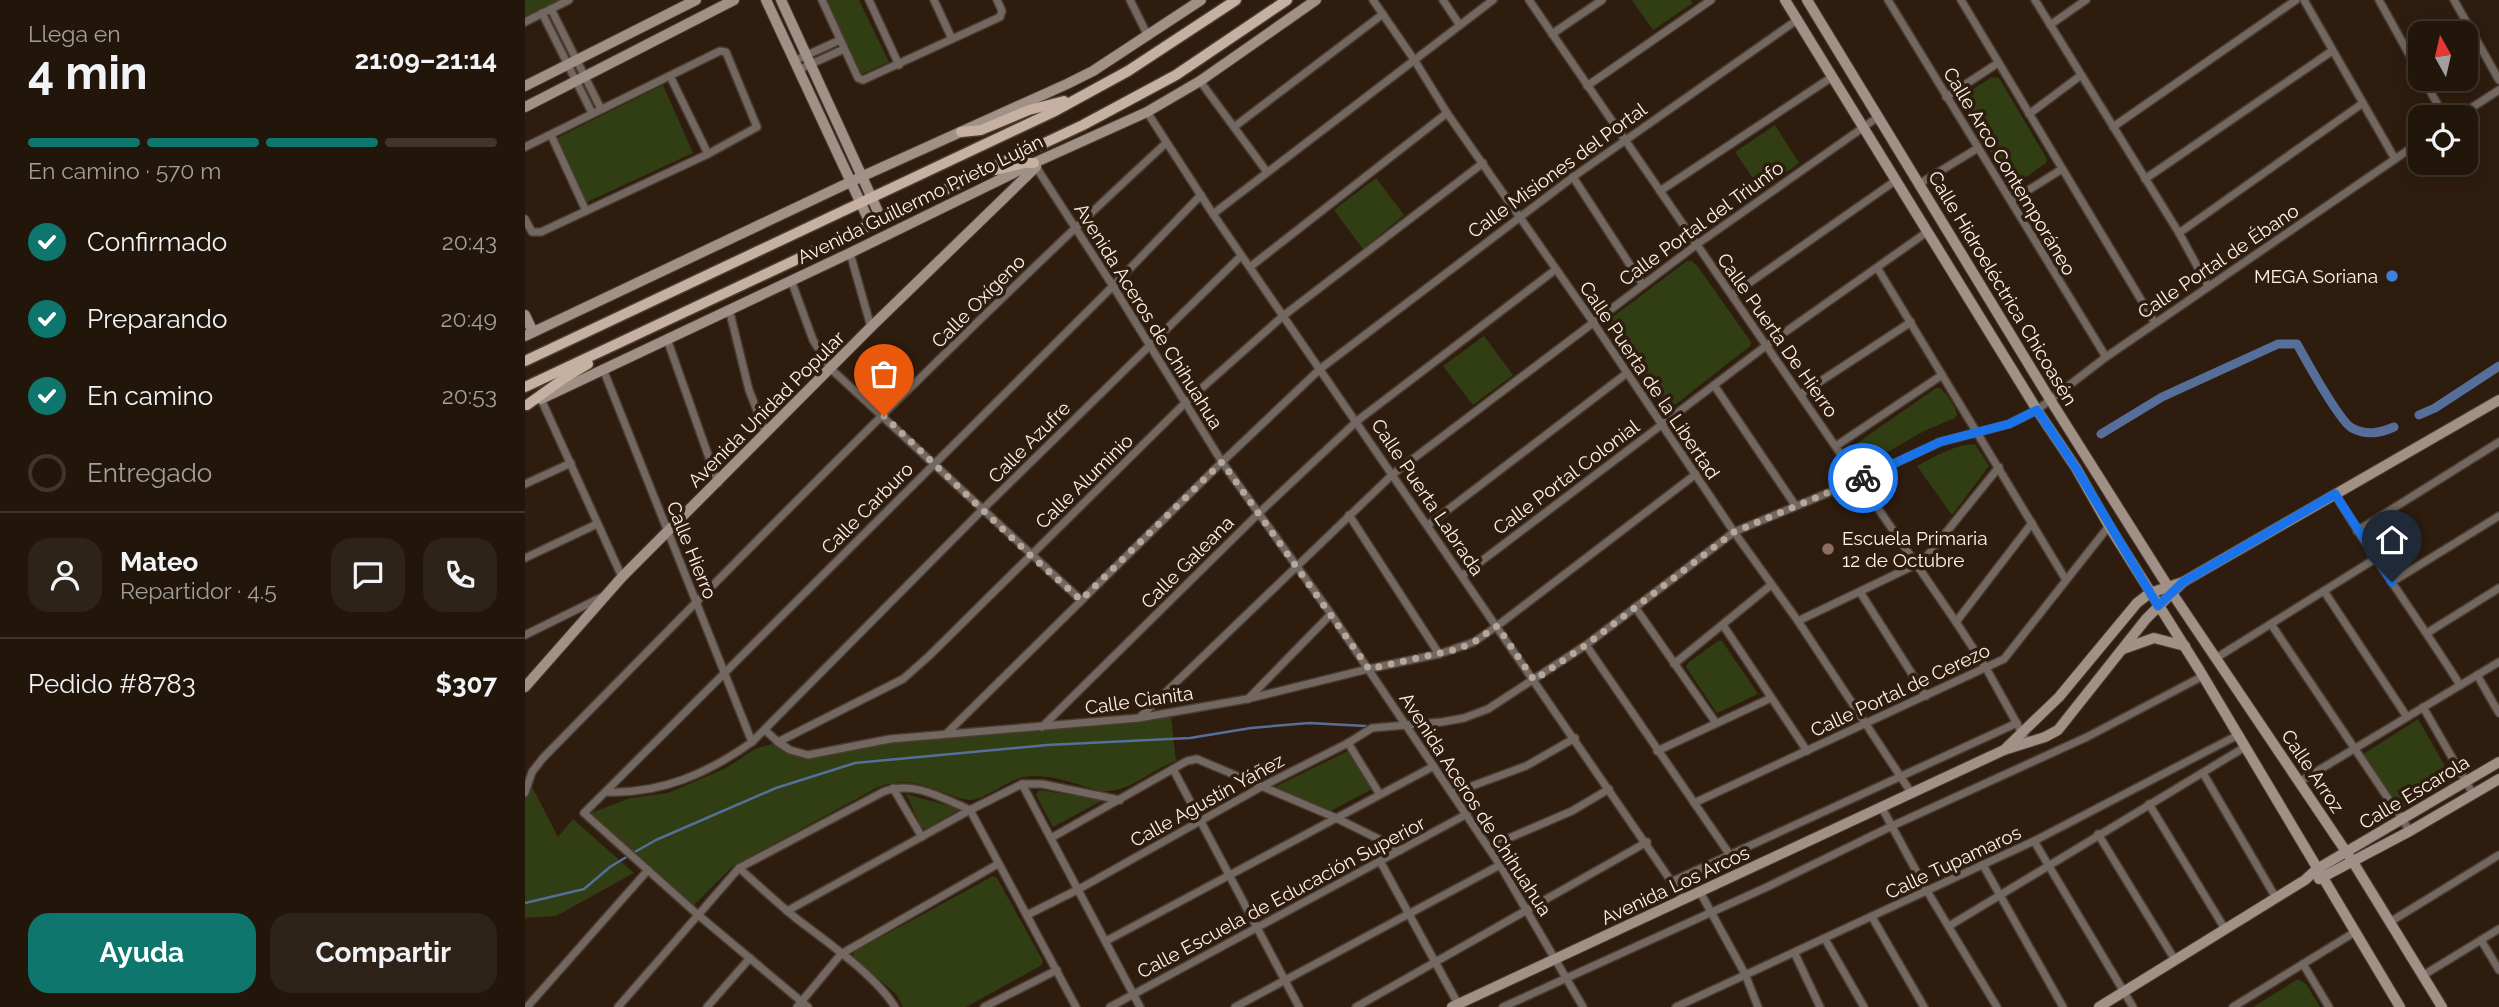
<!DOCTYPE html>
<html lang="es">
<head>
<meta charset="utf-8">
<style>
	:root { --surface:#22160a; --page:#2e2318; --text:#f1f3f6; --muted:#a29f9c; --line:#3f352b; --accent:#0f766e }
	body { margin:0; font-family:Raleway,sans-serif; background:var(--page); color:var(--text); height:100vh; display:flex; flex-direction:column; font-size:26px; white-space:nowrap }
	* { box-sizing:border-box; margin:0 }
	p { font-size:23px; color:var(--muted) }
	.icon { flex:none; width:38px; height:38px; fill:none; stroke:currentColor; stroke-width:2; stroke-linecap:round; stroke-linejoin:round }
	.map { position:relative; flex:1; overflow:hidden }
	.details { display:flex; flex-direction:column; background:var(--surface); width:525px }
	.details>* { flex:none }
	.needle { width:46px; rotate:352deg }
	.buttons { position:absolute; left:1883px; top:21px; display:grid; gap:14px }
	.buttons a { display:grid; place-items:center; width:70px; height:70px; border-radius:14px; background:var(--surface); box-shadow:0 4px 18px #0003,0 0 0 2px var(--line); font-size:35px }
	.pin { position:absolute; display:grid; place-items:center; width:60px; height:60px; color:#fff; margin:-72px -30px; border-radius:50% 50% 50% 0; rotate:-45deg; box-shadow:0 0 7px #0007 }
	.pin .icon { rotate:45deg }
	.courier { position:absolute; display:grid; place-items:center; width:70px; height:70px; margin:-35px; border:5px solid #1a73e8; border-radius:50%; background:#fff; color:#222; box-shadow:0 2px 9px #0007 }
	.headline em { font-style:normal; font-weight:700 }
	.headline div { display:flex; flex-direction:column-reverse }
	.headline { display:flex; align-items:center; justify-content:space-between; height:119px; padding:0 28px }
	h1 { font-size:46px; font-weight:700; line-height:52px }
	.bar { display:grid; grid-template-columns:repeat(4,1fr); gap:10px 7px; align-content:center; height:84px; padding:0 28px }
	.bar i { height:9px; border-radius:5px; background:var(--line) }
	.bar .active { background:var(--accent) }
	.bar p { grid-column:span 4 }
	.line { display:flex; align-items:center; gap:18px; padding:0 28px; border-top:2px solid var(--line) }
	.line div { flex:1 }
	.round { display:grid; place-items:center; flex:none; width:74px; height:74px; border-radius:21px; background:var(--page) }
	ol { padding:0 28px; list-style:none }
	li { display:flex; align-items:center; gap:21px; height:77px }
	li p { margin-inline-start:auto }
	li .icon { padding:7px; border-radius:50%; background:var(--accent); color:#fff; stroke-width:4 }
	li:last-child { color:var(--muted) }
	li i { width:38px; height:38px; border:4px solid var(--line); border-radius:50% }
	.primary-button { display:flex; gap:14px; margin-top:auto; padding:14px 28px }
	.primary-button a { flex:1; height:80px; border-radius:21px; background:var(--accent); color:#fff; font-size:28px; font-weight:700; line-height:80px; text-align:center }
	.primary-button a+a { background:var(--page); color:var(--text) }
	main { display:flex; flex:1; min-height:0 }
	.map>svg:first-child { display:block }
	.green { fill:#313e13 }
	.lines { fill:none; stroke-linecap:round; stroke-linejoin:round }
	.stream { stroke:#566f9a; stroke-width:2.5 }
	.canal { stroke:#566f9a; stroke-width:9 }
	.street-casing { stroke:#4b3b2d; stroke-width:10 }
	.secondary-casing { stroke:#4b3b2d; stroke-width:12 }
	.primary-casing { stroke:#4b3b2d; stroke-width:13 }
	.street { stroke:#726861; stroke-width:7 }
	.secondary { stroke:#a09086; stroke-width:10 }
	.primary { stroke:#c5b0a2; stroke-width:10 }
	.done { stroke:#b6a79c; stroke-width:7; stroke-dasharray:0 12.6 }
	.route { stroke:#1a73e8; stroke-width:9 }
	.shop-dot { fill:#3f7fe0; stroke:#2e1d0e; stroke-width:2.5 }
	.education-dot { fill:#8d6e63; stroke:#2e1d0e; stroke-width:2.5 }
	.labels { text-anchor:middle; stroke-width:7; stroke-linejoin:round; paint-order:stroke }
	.street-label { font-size:19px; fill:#fff2e9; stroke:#2e1d0e }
	.poi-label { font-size:19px; fill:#fff2e9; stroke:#2e1d0e; text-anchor:end }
</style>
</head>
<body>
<main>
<section class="details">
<div class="headline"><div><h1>4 min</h1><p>Llega en</p></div><em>21:09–21:14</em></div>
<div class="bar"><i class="active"></i><i class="active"></i><i class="active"></i><i></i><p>En camino · 570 m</p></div>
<ol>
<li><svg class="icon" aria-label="check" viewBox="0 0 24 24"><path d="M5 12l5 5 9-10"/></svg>Confirmado<p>20:43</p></li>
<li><svg class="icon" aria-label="check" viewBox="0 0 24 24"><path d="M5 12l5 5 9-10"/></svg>Preparando<p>20:49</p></li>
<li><svg class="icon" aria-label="check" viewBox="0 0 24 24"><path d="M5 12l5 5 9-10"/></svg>En camino<p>20:53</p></li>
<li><i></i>Entregado</li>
</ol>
<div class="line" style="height:126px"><a class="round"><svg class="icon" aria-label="person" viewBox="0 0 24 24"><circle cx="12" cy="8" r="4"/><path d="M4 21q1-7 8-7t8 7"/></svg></a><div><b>Mateo</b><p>Repartidor · 4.5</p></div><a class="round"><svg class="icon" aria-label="chat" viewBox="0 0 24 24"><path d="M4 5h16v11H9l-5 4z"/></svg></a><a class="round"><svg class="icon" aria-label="phone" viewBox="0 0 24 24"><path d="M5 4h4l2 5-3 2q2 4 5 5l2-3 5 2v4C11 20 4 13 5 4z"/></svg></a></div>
<div class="line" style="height:91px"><div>Pedido #8783</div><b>$307</b></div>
<div class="primary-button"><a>Ayuda</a><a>Compartir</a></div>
</section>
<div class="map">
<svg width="1974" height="1007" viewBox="0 0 1974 1007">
	<rect width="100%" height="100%" fill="#2e1d0e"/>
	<g class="green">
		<path d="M0,0H40L0,22Z"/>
		<path d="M300,0H334L364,62L335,75Z"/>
		<path d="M1107,0H1165L1168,3L1128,30Z"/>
		<path d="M1467,77L1474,78L1522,159L1521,163L1491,184L1486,185L1435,101L1436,97Z"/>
		<path d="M138,85L168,153L60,203L30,139Z"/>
		<path d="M1250,125L1274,163L1236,190L1210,152Z"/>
		<path d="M851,178L879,215L838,249L809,210Z"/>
		<path d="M1162,261H1167L1173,267L1226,342L1225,346L1146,408L1139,407L1084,326L1085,319Z"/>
		<path d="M959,336L988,375L948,405L918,366Z"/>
		<path d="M1411,388H1415C1423,395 1430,405 1432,415L1430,418L1399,431L1345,462L1338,463L1329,453L1328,446Z"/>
		<path d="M1450,444L1464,466L1427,515L1392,466C1410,456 1429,445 1450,444Z"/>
		<path d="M1193,641H1197L1233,694L1192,713L1161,667L1163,663Z"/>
		<path d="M646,716L651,761C625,770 603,794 575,791C550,784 514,769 490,780C477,785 459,799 446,800C438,800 428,796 420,793C394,783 380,778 353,787L208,866L168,906L66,813L105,798L143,793L201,768L230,749L247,744L272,757L293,758L380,740Z"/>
		<path d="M1893,719L1928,780L1875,809L1837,755Z"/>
		<path d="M825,750L847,789L804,812L752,789V786Z"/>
		<path d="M3,779L33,837L48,819L109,873L31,916L0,918V782Z"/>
		<path d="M514,790L578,800L528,827L511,795Z"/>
		<path d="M381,794L435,809L400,829L396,827Z"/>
		<path d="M468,876L472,878L518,961L517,965L441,1007H378L371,994L328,957L329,952Z"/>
		<path d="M1773,979L1781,984L1795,1007H1728Z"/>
	</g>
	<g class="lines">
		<g class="stream">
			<path d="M108,853L131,840L251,788L330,763L522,745L665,738L726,728L784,723L841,726"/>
			<path d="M0,903L59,889L85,867L103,856"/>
		</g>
		<g class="canal">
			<path d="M1894,415L1910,408L1974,366"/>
			<path d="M1576,434L1637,397L1753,344H1772C1781,360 1814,421 1827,428C1842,436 1855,433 1869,427"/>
		</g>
		<g class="street-casing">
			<g id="street">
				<path d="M297,0L333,78L338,80L475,17L477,11L472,0"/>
				<path d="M344,0L374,65"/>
				<path d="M409,0L427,39"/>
				<path d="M605,0L623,36"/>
				<path d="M848,0L890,61L922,113L1068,322L1209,532L1273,621L1387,794"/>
				<path d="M918,0L934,24"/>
				<path d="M1004,0L1431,622L1461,668L1502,742"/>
				<path d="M1363,0L1581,357"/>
				<path d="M1436,0L1630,323"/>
				<path d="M1510,0L1654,233L1683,286"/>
				<path d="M1779,0L1870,159"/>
				<path d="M1854,0L1895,74"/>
				<path d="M1929,0L1974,80"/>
				<path d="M26,9L76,109"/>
				<path d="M17,13L67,113"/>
				<path d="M0,22L44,0"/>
				<path d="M1525,25L1561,0"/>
				<path d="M1027,34L1077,0"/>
				<path d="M269,61L315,40"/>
				<path d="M273,70L319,49"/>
				<path d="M145,76L183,154"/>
				<path d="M1898,79L1920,117"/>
				<path d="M675,81L742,172"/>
				<path d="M1062,86L1186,0"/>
				<path d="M1421,97L1473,63"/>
				<path d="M622,112L688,214L1159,900"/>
				<path d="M1504,114L1555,76"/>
				<path d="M1932,117L1974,90"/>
				<path d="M709,127L858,14"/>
				<path d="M1588,127L1771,0"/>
				<path d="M26,135L61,211"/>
				<path d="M0,147L195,51L201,52L232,127L183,154L16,232H7L0,219"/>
				<path d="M511,167L588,286L697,462L806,614L975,865L1058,1007"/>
				<path d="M1048,177L1118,285"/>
				<path d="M1620,179L1807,51"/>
				<path d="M1394,184L1453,148"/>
				<path d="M1135,191L1307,77"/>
				<path d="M1486,201L1537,169"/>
				<path d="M688,214L968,0"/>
				<path d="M1654,233L1838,103"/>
				<path d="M325,253L346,327"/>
				<path d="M725,267L922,113"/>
				<path d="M1353,269L1541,580"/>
				<path d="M266,280L288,340L306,369L556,600"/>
				<path d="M1207,295L1370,181"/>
				<path d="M204,309L224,390L241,434"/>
				<path d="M142,339L193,483"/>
				<path d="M78,369L227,742"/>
				<path d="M1189,385L1270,505"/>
				<path d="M1276,394L1386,322"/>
				<path d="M16,399L97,577"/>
				<path d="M1311,446L1417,375"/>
				<path d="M0,484L46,463"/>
				<path d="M1810,494C1849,559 1894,620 1935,685"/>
				<path d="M824,515L914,654"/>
				<path d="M903,525L1102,373"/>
				<path d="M1832,531L1974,442"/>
				<path d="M0,558L72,524"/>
				<path d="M938,575L1242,345L1402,232"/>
				<path d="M1867,582L1974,516"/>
				<path d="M1799,591L1882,717"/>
				<path d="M1335,592L1401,696"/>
				<path d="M1110,607L1191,723"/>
				<path d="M1273,621L1390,565L1402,556L1474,467"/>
				<path d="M1431,622L1507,523"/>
				<path d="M1746,624L1885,831"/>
				<path d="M1198,625L1282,751"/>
				<path d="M1902,633L1974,588"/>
				<path d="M0,635L77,597"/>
				<path d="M1061,645L1205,855"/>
				<path d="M1691,658L1850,559"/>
				<path d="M1149,664L1246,585"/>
				<path d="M1952,675L1974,713"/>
				<path d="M723,699L806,614"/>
				<path d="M1898,707L1948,794"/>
				<path d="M615,717L868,474L1171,245L1353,117"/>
				<path d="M517,727L734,513L832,421L1030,270"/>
				<path d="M240,730L253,742L378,679L404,656L660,403L758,316L958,163"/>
				<path d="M422,733L697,462L795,369L1048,177L1272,20"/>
				<path d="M253,742L265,750L283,755L365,739L614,718L722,699L843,669L914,654L949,642L972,626L1171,474"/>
				<path d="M823,743L854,793"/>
				<path d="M1132,751L1246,698"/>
				<path d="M648,769L774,1007"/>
				<path d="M1678,773L1751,898"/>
				<path d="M1774,782L1974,662"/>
				<path d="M497,784L615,1007"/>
				<path d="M368,788L397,837"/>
				<path d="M82,792C137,794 183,773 227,742L458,509L716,256"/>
				<path d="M0,793L7,772L18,758C222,550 427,341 641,143"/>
				<path d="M928,793L1001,766L1050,738"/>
				<path d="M1169,803L1479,659L1584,526"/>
				<path d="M1624,804L1700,929"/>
				<path d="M1357,808L1402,891L1472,1007"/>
				<path d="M1573,834L1650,960"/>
				<path d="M526,838L662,761L672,759L809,817L876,850"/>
				<path d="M1509,841L1608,1007"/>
				<path d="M963,847L1047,811L1084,789"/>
				<path d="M855,861L933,1004"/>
				<path d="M1458,865L1538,1007"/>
				<path d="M214,868C233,885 252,903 272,919C302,942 350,975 370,1007"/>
				<path d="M1148,881L1492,723"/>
				<path d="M1175,892L1220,974L1233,1007"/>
				<path d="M262,911L445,810L497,784H517L595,800"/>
				<path d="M502,915L554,889L736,787L823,743L847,728L917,722L939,718L963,709L1061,645L1209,532L1334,480L1415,442L1484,424L1512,410L1581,357L1895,142"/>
				<path d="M1347,917L1399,1007"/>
				<path d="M1865,922L1974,855"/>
				<path d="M1424,926L1720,747"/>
				<path d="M1300,939L1339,1007"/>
				<path d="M1956,940L1974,970"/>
				<path d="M581,941L909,766"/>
				<path d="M1270,954L1295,1007"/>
				<path d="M1778,964L1804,1007"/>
				<path d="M1897,976L1974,929"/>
				<path d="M2,1007L123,870"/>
				<path d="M93,1007L214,868L358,792C388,780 417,798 445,810L551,1007"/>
				<path d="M182,1007L225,958"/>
				<path d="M272,1007L316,954L473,864"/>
				<path d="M283,1007L172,914L59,813L588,286L676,195"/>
				<path d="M459,1007L532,970"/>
				<path d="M585,1007L942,814"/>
				<path d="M710,1007L975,865"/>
				<path d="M831,1007L1122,842"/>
				<path d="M978,1007L1242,887L1367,826L1562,737L1678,676"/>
				<path d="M1151,1007L1509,841L1713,735"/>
				<path d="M1708,1007L1830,932"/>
			</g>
		</g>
		<g class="secondary-casing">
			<g id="secondary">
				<path d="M241,0L345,223"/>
				<path d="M256,0L356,218"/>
				<path d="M1260,0L1512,410L1551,468L1584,526L1675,671L1875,1007"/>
				<path d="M1282,0L1526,401L1647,593L1828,862L1917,1007"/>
				<path d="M0,86L171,0"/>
				<path d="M0,107L209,0"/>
				<path d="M0,315L8,332"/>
				<path d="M0,336L338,176L542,84L568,71L676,0"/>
				<path d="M16,399L325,253L509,163L622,112L675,81L791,0"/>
				<path d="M1598,649L1629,638L1660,646"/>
				<path d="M0,687L97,577L346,327L511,167L509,163"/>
				<path d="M1481,748L1534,697L1612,603L1625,593L1658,582L1974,400"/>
				<path d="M1794,879L1885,831L1974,779"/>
				<path d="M927,1007L1479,750L1520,737L1533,730L1621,619L1658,582"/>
				<path d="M1574,1007L1780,880L1792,869L1974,762"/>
			</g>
		</g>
		<g class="primary-casing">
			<g id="primary">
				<path d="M436,132L456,130L504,110L539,101"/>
				<path d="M471,170L499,163H509"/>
				<path d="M0,361L528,112L603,71L711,0"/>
				<path d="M0,387L558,125L651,75L762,0"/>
				<path d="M2,405L41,377L63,364"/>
			</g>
		</g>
		<use href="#street" class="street"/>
		<use href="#secondary" class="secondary"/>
		<use href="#primary" class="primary"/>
	</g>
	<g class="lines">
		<path class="done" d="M359,416L505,555L556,600L697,462L844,669L933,649L949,642L972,626L1009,680L1061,645L1209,532L1338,478"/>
		<path class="route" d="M1338,478L1415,442L1484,424L1512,410L1551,468L1633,606L1658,582L1810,494L1867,582"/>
	</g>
	<circle class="shop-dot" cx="1867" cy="276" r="7"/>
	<circle class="education-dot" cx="1303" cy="549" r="7"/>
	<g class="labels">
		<g class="street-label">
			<text transform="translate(1032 170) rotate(-36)" y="7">Calle Misiones del Portal</text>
			<text transform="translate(1485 171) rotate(59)" y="7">Calle Arco Contemporáneo</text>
			<text transform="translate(395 199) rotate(-26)" y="7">Avenida Guillermo Prieto Luján</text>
			<text transform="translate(1176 223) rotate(-36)" y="7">Calle Portal del Triunfo</text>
			<text transform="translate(1693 261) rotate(-34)" y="7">Calle Portal de Ébano</text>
			<text transform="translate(1478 288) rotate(59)" y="7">Calle Hidroeléctrica Chicoasén</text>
			<text transform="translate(453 301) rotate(-45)" y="7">Calle Oxígeno</text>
			<text transform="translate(624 316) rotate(58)" y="7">Avenida Aceros de Chihuahua</text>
			<text transform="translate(1253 335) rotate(55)" y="7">Calle Puerta De Hierro</text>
			<text transform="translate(1125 380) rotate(56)" y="7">Calle Puerta de la Libertad</text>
			<text transform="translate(241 409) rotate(-45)" y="7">Avenida Unidad Popular</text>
			<text transform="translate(504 442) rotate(-45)" y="7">Calle Azufre</text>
			<text transform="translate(1041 477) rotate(-37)" y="7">Calle Portal Colonial</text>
			<text transform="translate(559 481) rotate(-44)" y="7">Calle Aluminio</text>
			<text transform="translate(903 497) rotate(56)" y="7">Calle Puerta Labrada</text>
			<text transform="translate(342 508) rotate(-45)" y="7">Calle Carburo</text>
			<text transform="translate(167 550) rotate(68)" y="7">Calle Hierro</text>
			<text transform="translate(662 562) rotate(-45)" y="7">Calle Galeana</text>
			<text transform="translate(1375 690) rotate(-25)" y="7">Calle Portal de Cerezo</text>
			<text transform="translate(614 700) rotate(-8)" y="7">Calle Cianita</text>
			<text transform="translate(1788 771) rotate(56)" y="7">Calle Arroz</text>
			<text transform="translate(1889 792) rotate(-31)" y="7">Calle Escarola</text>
			<text transform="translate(682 800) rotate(-29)" y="7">Calle Agustín Yáñez</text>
			<text transform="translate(951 804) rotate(57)" y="7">Avenida Aceros de Chihuahua</text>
			<text transform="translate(1428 862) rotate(-25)" y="7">Calle Tupamaros</text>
			<text transform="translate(1150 885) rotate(-25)" y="7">Avenida Los Arcos</text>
			<text transform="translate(756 897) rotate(-28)" y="7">Calle Escuela de Educación Superior</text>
		</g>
		<g class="poi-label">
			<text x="1853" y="283">MEGA Soriana</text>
			<text x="1317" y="545" text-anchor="start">Escuela Primaria<tspan x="1317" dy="22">12 de Octubre</tspan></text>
		</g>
	</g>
</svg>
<div class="buttons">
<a><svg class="needle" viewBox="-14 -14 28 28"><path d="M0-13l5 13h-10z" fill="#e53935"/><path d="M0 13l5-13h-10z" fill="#a29f9c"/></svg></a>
<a><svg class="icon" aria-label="locate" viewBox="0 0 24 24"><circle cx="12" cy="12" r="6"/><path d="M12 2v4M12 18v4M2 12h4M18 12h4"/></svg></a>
</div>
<div class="pin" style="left:359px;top:416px;background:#ea580c"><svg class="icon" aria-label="bag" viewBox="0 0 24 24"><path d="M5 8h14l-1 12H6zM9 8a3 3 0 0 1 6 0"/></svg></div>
<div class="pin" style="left:1867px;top:582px;background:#1f2937"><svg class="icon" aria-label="home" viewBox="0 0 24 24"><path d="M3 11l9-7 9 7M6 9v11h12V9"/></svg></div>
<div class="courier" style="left:1338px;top:478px"><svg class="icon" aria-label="bike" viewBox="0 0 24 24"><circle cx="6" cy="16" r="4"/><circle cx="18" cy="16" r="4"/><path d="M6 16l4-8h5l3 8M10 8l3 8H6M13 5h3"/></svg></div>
</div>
</main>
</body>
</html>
